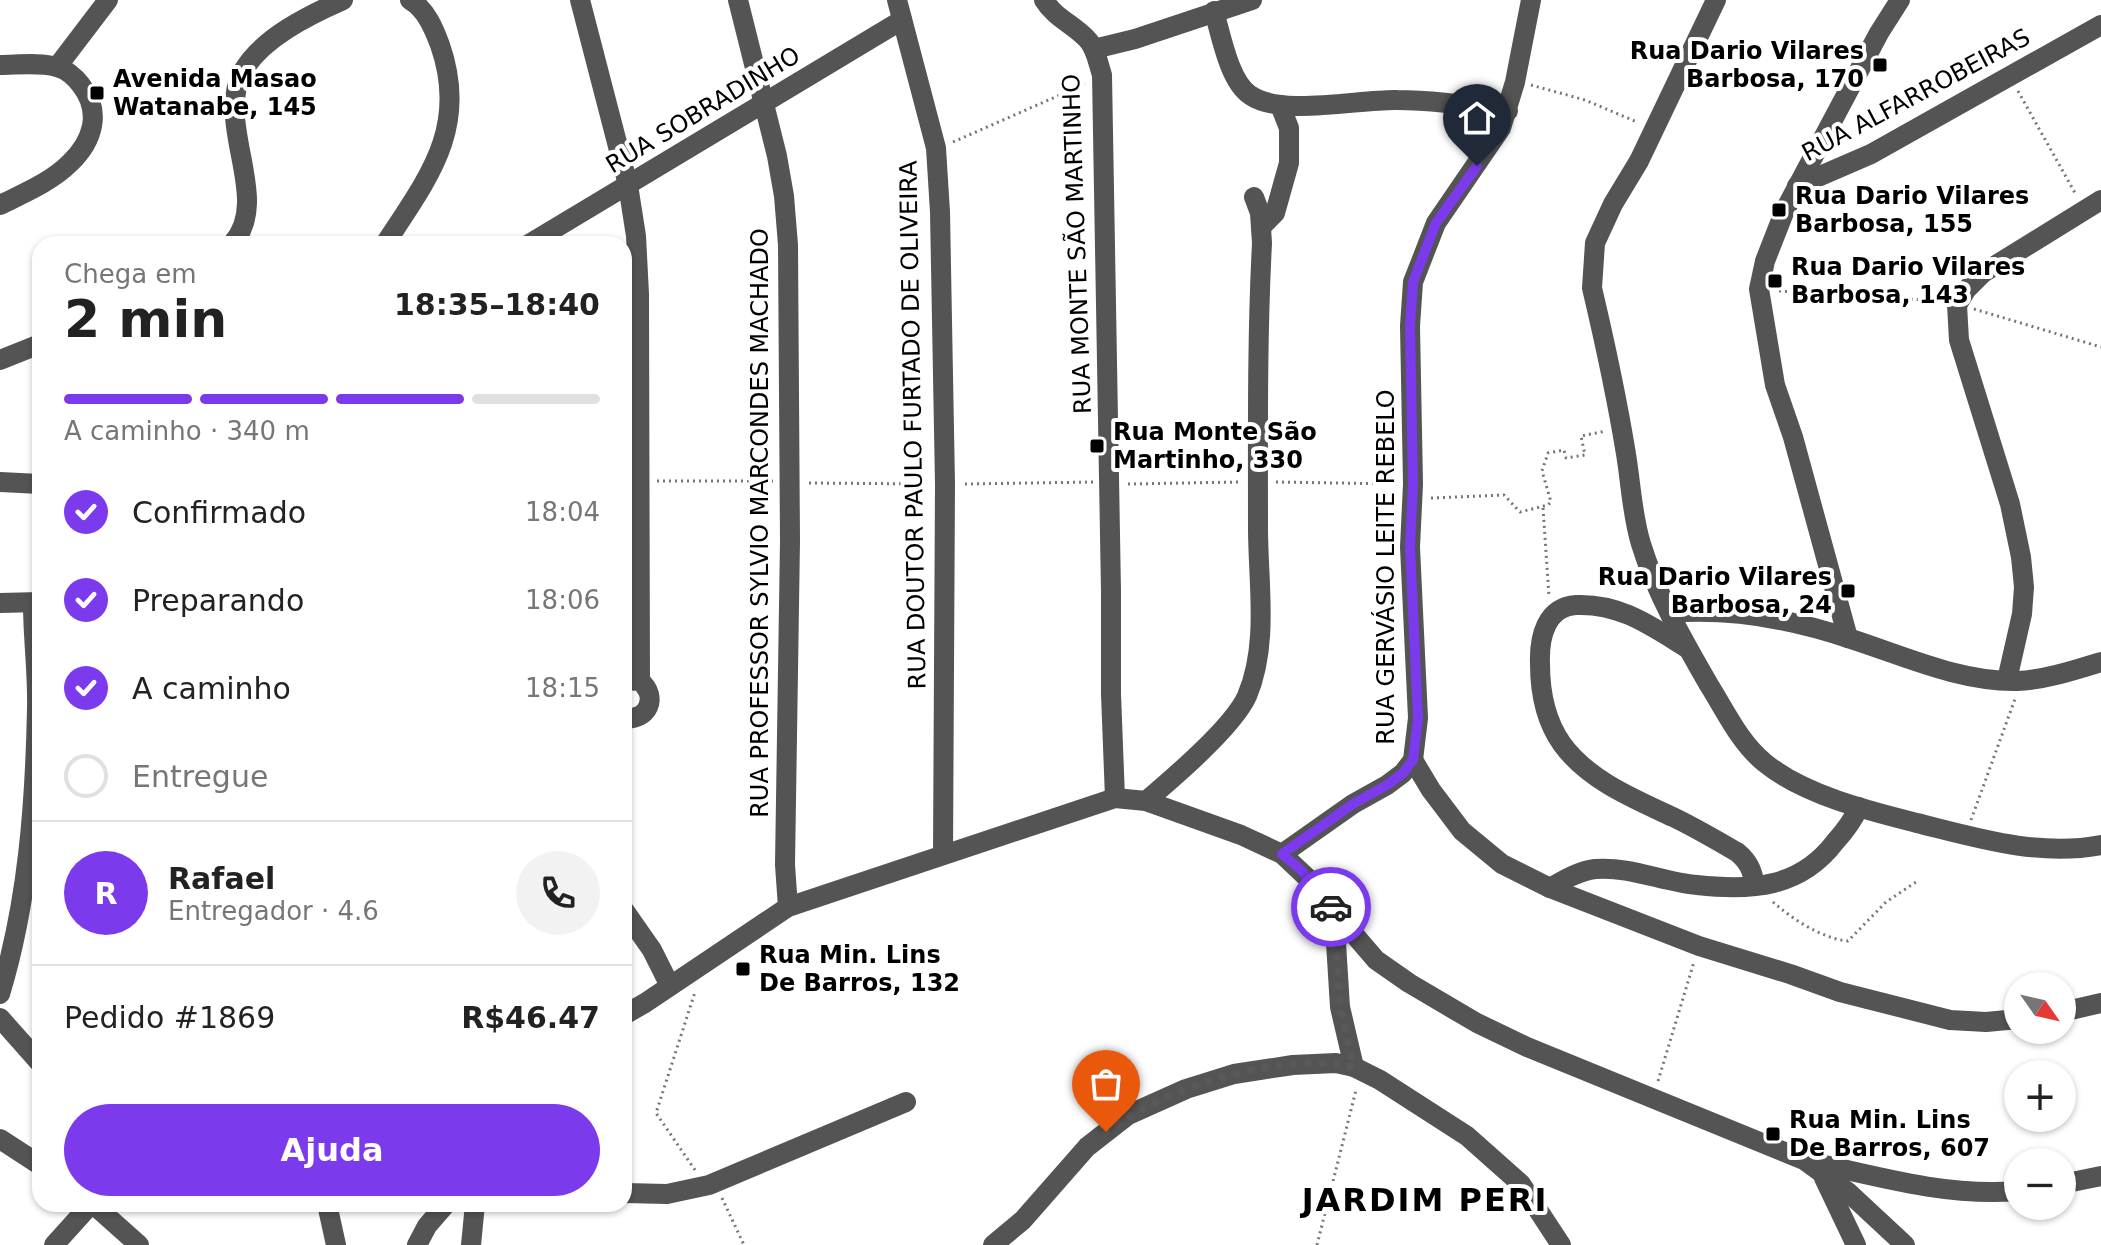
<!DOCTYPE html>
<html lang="pt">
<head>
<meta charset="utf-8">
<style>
	:root { --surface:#fff; --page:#f2f2f2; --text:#222; --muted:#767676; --line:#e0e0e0; --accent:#7c3aed }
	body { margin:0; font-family:"DejaVu Sans",sans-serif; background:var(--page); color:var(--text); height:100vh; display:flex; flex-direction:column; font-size:30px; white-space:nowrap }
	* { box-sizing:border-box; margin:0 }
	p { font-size:26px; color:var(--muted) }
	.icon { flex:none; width:44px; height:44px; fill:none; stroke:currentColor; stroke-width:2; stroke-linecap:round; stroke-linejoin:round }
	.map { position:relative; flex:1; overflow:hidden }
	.details { position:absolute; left:32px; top:236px; width:600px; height:976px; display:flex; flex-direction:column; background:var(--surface); border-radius:24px; box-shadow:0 2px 6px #0004 }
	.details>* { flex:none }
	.needle { width:52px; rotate:124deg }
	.controls { position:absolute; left:2004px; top:972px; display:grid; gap:16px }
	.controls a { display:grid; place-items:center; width:72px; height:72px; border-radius:50%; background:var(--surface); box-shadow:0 2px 6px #0004; font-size:40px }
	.pin { position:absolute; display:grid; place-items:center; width:68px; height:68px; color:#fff; margin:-82px -34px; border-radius:50% 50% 50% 0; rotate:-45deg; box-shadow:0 0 8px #0007 }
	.pin .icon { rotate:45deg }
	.courier { position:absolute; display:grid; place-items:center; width:80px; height:80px; margin:-40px; border:6px solid #7c3aed; border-radius:50%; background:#fff; color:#222; box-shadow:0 2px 10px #0007 }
	.head em { font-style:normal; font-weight:600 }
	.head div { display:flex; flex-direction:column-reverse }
	.head { display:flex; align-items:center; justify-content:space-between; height:136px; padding:0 32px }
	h1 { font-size:52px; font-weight:600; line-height:60px }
	.bar { display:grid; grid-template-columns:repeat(4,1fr); gap:12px 8px; align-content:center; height:96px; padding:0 32px }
	.bar i { height:10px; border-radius:6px; background:var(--line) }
	.bar .on { background:var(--accent) }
	.bar p { grid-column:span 4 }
	.line { display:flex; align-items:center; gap:20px; padding:0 32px; border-top:2px solid var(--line) }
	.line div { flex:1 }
	.round { display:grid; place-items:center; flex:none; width:84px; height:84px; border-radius:42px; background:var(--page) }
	ol { padding:0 32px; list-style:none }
	li { display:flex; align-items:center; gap:24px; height:88px }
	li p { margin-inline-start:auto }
	li .icon { padding:8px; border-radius:50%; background:var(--accent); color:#fff; stroke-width:4 }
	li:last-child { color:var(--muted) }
	li i { width:44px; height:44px; border:4px solid var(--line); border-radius:50% }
	.button { display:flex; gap:16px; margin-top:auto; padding:16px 32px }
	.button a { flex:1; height:92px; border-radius:48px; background:var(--accent); color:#fff; font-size:32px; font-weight:600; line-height:92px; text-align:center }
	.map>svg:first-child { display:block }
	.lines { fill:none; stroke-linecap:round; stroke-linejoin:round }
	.path { stroke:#767676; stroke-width:3; stroke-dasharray:2 4; stroke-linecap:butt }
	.minor { stroke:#545454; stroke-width:20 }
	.done { stroke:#595959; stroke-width:8; stroke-dasharray:0 14.4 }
	.route { stroke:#7c3aed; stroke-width:10 }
	.poi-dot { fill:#000; stroke:#fff; stroke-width:3 }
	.labels { text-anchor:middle; stroke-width:8; stroke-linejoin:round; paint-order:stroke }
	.poi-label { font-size:24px; font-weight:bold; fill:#000; stroke:#fff; text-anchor:start }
	.street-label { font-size:24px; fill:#000; stroke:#fff }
	.district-label { font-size:32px; font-weight:bold; letter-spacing:2px; fill:#000; stroke:#fff }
</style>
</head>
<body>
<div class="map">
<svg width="2101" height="1245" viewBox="0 0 2101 1245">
	<rect width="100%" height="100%" fill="#fff"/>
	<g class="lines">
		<g class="path">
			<path d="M1531,85L1585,100L1637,122"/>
			<path d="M2018,91L2075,193"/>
			<path d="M953,142L1085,84"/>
			<path d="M1779,291L1939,301"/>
			<path d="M1974,309L2101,347"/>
			<path d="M657,481H773"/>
			<path d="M1276,482L1397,484"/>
			<path d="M809,483L929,484"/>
			<path d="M965,484L1093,482"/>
			<path d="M1128,484L1241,482"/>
			<path d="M1431,498L1504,495L1520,512L1548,505L1551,502L1542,471L1548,453L1564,450L1566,458L1585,455L1581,436L1606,431"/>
			<path d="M1543,508L1549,596"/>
			<path d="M1971,820L2015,699"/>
			<path d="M1773,902C1792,919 1823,939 1848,941L1886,902L1919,880"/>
			<path d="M1658,1081L1694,962"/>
			<path d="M695,1170L656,1113L695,992"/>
			<path d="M722,1198L744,1245"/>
			<path d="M1317,1245L1356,1090"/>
		</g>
		<g class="minor">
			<path d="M580,0L628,185L636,236L639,294L640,681"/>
			<path d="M738,0L777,156L784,196L788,245L790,541L785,865L788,907"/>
			<path d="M897,0L936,148L940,212L945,484L943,854"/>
			<path d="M1044,0C1055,18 1073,24 1087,39C1096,48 1098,63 1102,75L1111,592V694L1115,798"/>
			<path d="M1716,0L1639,161L1613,204L1595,243L1592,288C1605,343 1617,399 1626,454C1631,484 1632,515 1641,544C1656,593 1683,640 1709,685C1726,712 1740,743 1765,763C1804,795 1869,811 1917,823C1977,838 2039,857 2101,845"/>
			<path d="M1214,11C1221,35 1229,81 1250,95C1281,117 1359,99 1397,100C1434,100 1471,106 1508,111"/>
			<path d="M1094,49L1135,39L1252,0"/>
			<path d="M0,65C17,65 40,62 57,67C67,70 75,77 81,85C102,112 93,141 70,163C51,182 24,193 0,205"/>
			<path d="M57,67L108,0"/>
			<path d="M1797,186L1871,154L2101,25"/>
			<path d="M1261,227L1275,213L1289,163V128L1280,105"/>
			<path d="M232,244C273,199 214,125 243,71C262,38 309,15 343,0"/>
			<path d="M385,244C428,178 469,128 440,45C434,29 426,9 410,0"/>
			<path d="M529,244L902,20"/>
			<path d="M0,360L40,344"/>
			<path d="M0,482L40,484"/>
			<path d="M0,603L40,602"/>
			<path d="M1670,613C1733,608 1792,619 1851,639C1904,656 1960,682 2017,681C2044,680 2075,670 2101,662"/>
			<path d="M1848,638L1793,437L1775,385L1759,289L1765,261L1785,210L1879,33L1900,0"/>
			<path d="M1687,648C1651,626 1620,603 1576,605C1546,607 1539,637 1540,664C1540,693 1545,720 1562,744C1588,780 1634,799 1673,817C1694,827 1716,840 1737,852C1749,862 1752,870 1755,885"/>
			<path d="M624,680L640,681C659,697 648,721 624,718"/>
			<path d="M2007,680L2022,614L2024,587L2021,557L2010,504L1959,340L1957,305L1966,290L1983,273L2101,200"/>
			<path d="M1413,760L1431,790L1462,831L1502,864L1550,888L1699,946L1790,974L1840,992L1950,1020L1986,1022L2018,1019"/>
			<path d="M1146,801C1173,778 1233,727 1247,696C1269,644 1258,583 1258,528C1258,434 1257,338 1262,243L1260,213L1254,197"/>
			<path d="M1282,854L1353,804L1387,785L1403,773L1413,760L1418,718L1410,547L1413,484L1410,326L1413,282L1436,223L1501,128L1515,82L1531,0"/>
			<path d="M1550,888C1564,880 1579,871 1595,869C1630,866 1663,882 1697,885C1752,891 1800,888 1835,842C1845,831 1853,820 1859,807"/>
			<path d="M624,910L652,950L670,986"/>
			<path d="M1334,911L1340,1007L1354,1067"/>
			<path d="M0,994C28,902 35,805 37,709C38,674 33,639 33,604"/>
			<path d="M2062,1012L2101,1003"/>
			<path d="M624,1015L645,1003L788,907L1115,798L1146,801L1241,835L1282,854L1317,887L1334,911L1376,960L1409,983L1477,1023L1527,1047L1804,1160L1848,1192L1905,1245"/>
			<path d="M0,1018L40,1063"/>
			<path d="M0,1139L40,1165"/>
			<path d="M1812,1162C1878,1177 1950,1197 2018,1191"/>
			<path d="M1824,1178L1856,1245"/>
			<path d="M2062,1184L2101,1176"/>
			<path d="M624,1193L667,1194L709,1185L906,1102"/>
			<path d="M93,1204L139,1245"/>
			<path d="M327,1204L336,1245"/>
			<path d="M54,1245L91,1204"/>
			<path d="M417,1245L427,1226L446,1204"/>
			<path d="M471,1245L475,1204"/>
			<path d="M993,1245L1023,1220L1087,1147L1128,1115L1186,1089L1234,1074L1293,1065L1336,1063L1354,1067L1380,1080L1467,1136L1521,1184L1561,1245"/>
		</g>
	</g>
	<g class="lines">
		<path class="done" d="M1106,1132C1163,1088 1283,1050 1354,1067L1340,1007L1334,911L1331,907"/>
		<path class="route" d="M1331,907L1301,870L1282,854L1353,804L1387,785L1403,773L1413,760L1418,718L1410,547L1413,484L1410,326L1413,282L1436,223L1477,166"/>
	</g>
	<g class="poi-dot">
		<rect x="1872" y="57" width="16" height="16" rx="4"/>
		<rect x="89" y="85" width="16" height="16" rx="4"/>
		<rect x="1771" y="202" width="16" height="16" rx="4"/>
		<rect x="1767" y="273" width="16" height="16" rx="4"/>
		<rect x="1089" y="438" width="16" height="16" rx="4"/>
		<rect x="1840" y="583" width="16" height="16" rx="4"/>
		<rect x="735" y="961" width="16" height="16" rx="4"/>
		<rect x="1765" y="1126" width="16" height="16" rx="4"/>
	</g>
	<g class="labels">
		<g class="poi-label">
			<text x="1864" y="59" text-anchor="end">Rua Dario Vilares<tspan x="1864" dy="28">Barbosa, 170</tspan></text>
			<text x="113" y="87">Avenida Masao<tspan x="113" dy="28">Watanabe, 145</tspan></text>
			<text x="1795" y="204">Rua Dario Vilares<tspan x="1795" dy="28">Barbosa, 155</tspan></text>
			<text x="1791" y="275">Rua Dario Vilares<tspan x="1791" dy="28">Barbosa, 143</tspan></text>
			<text x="1113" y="440">Rua Monte São<tspan x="1113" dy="28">Martinho, 330</tspan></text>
			<text x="1832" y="585" text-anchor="end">Rua Dario Vilares<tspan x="1832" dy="28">Barbosa, 24</tspan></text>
			<text x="759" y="963">Rua Min. Lins<tspan x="759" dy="28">De Barros, 132</tspan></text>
			<text x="1789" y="1128">Rua Min. Lins<tspan x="1789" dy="28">De Barros, 607</tspan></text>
		</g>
		<g class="street-label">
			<text transform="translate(1916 95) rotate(-28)" y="8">RUA ALFARROBEIRAS</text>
			<text transform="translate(703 110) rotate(-31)" y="8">RUA SOBRADINHO</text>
			<text transform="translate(1077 244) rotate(-92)" y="8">RUA MONTE SÃO MARTINHO</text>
			<text transform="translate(913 425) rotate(-91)" y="8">RUA DOUTOR PAULO FURTADO DE OLIVEIRA</text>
			<text transform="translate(760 523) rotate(-90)" y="8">RUA PROFESSOR SYLVIO MARCONDES MACHADO</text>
			<text transform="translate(1386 567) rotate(-90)" y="8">RUA GERVÁSIO LEITE REBELO</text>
		</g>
		<g class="district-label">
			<text x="1425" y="1211">JARDIM PERI</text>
		</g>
	</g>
</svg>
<div class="controls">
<a><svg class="needle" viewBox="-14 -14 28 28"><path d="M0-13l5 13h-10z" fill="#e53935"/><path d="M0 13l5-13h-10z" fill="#767676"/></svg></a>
<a>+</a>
<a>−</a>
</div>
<div class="pin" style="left:1106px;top:1132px;background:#ea580c"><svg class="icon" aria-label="bag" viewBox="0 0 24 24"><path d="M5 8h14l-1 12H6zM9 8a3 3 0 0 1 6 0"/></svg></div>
<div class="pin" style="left:1477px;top:166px;background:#1f2937"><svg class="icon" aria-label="home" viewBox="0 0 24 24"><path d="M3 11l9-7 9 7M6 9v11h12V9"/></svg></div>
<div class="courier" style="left:1331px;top:907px"><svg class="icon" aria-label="car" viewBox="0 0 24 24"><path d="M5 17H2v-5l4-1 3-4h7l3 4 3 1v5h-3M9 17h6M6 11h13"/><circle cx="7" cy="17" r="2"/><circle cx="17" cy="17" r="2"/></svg></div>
<section class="details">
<div class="head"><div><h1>2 min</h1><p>Chega em</p></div><em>18:35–18:40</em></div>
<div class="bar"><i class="on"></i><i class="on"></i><i class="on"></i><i></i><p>A caminho · 340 m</p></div>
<ol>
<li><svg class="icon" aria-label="check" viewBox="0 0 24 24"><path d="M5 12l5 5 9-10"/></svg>Confirmado<p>18:04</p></li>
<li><svg class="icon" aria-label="check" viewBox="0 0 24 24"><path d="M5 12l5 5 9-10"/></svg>Preparando<p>18:06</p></li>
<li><svg class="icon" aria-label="check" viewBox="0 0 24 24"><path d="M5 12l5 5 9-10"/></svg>A caminho<p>18:15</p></li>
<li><i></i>Entregue</li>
</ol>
<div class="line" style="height:144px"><b class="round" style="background:var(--accent);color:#fff">R</b><div><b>Rafael</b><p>Entregador · 4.6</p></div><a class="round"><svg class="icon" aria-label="phone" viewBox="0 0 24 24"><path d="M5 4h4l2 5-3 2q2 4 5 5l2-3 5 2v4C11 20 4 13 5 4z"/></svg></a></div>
<div class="line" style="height:104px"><div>Pedido #1869</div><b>R$46.47</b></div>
<div class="button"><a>Ajuda</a></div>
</section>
</div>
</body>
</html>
